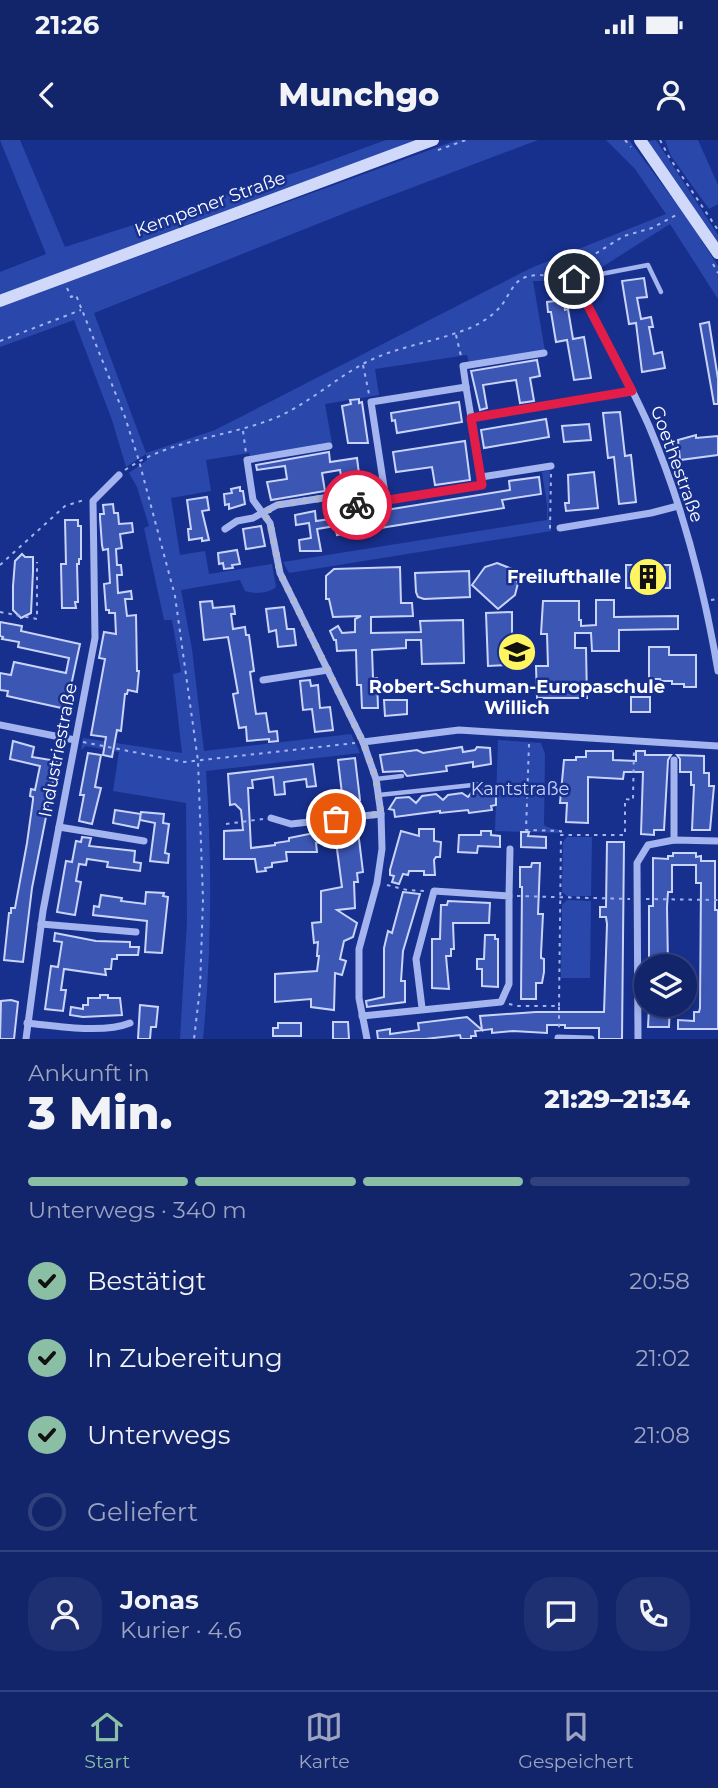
<!DOCTYPE html>
<html lang="de">
<head>
<meta charset="utf-8">
<style>
	:root { --surface:#12246a; --page:#1f3072; --text:#f1f3f6; --muted:#9ca4c1; --line:#31417e; --accent:#8abfa5 }
	body { margin:0; font-family:Montserrat,sans-serif; background:var(--page); color:var(--text); height:100vh; display:flex; flex-direction:column; font-size:26px; white-space:nowrap }
	* { box-sizing:border-box; margin:0 }
	p { font-size:23px; color:var(--muted) }
	.icon { flex:none; width:38px; height:38px; fill:none; stroke:currentColor; stroke-width:2; stroke-linecap:round; stroke-linejoin:round }
	.map { position:relative; height:899px; overflow:hidden }
	.side { display:flex; flex-direction:column; background:var(--surface); flex:1 }
	.side>* { flex:none }
	.controls { position:absolute; left:634px; top:814px; display:grid; gap:14px }
	.controls a { display:grid; place-items:center; width:63px; height:63px; border-radius:50%; background:var(--surface); box-shadow:0 4px 10px #0003,0 0 0 2px var(--line); font-size:35px }
	.pin { position:absolute; display:grid; place-items:center; width:60px; height:60px; color:#fff; margin:-30px; border:4px solid #fff; border-radius:50%; box-shadow:0 2px 7px #0007 }
	.courier { position:absolute; display:grid; place-items:center; width:70px; height:70px; margin:-35px; border:5px solid #e11d48; border-radius:50%; background:#fff; color:#222; box-shadow:0 2px 9px #0007 }
	.overview em { font-style:normal; font-weight:800 }
	.overview div { display:flex; flex-direction:column-reverse }
	.overview { display:flex; align-items:center; justify-content:space-between; height:119px; padding:0 28px }
	h1 { font-size:46px; font-weight:800; line-height:52px }
	.bar { display:grid; grid-template-columns:repeat(4,1fr); gap:10px 7px; align-content:center; height:84px; padding:0 28px }
	.bar i { height:9px; border-radius:5px; background:var(--line) }
	.bar .current { background:var(--accent) }
	.bar p { grid-column:span 4 }
	.line { display:flex; align-items:center; gap:18px; padding:0 28px; border-top:2px solid var(--line) }
	.line div { flex:1 }
	.round { display:grid; place-items:center; flex:none; width:74px; height:74px; border-radius:28px; background:var(--page) }
	ol { padding:0 28px; list-style:none }
	li { display:flex; align-items:center; gap:21px; height:77px }
	li p { margin-inline-start:auto }
	li .icon { padding:7px; border-radius:50%; background:var(--accent); color:#111; stroke-width:4 }
	li:last-child { color:var(--muted) }
	li i { width:38px; height:38px; border:4px solid var(--line); border-radius:50% }
	.status { display:flex; justify-content:space-between; align-items:center; height:49px; padding:0 35px; background:var(--surface); direction:ltr }
	.status svg { height:19px; fill:currentColor }
	header { display:flex; justify-content:space-between; align-items:center; height:91px; padding:0 28px; background:var(--surface); font-size:32px; font-weight:800 }
	.tab-bar { display:flex; justify-content:space-around; align-items:center; height:98px; border-top:2px solid var(--line); background:var(--surface); font-size:19px; color:var(--muted) }
	.tab-bar a { display:grid; justify-items:center; gap:4px }
	.tab-bar .current { color:var(--accent) }
	.map>svg:first-child { display:block }
	.green { fill:#2a47ab }
	.building { fill:#3c56b3; stroke:#c9d4fa; stroke-width:2 }
	.lines { fill:none; stroke-linecap:round; stroke-linejoin:round }
	.path { stroke:#a3b4ef; stroke-width:2; stroke-dasharray:3.5 5; stroke-linecap:butt }
	.lane { stroke:#a3b4ef; stroke-width:4.5 }
	.street { stroke:#a3b4ef; stroke-width:7 }
	.secondary { stroke:#d0d9fa; stroke-width:12 }
	.done { stroke:#aeb7d7; stroke-width:7; stroke-dasharray:0 12.6 }
	.route { stroke:#e11d48; stroke-width:9 }
	.labels { text-anchor:middle; stroke-width:5; stroke-linejoin:round; paint-order:stroke }
	.street-label { font-size:18px; fill:#fff; stroke:#18308d }
	.poi-label { font-size:18px; font-weight:bold; fill:#fff; stroke:#18308d; text-anchor:end }
	.park-label { font-size:18px; fill:#c9d4fa; stroke:#18308d }
</style>
</head>
<body>
<div class="status"><b>21:26</b><svg viewBox="0 0 49 12"><path d="M0 12V9h3v3zM5 12V6h3v6zM10 12V3h3v9zM15 12V0h3v12zM26 1h20v11H26zM47 4h2v5h-2z"/></svg></div>
<header><svg class="icon" aria-label="back" viewBox="0 0 24 24"><path d="M15 5l-7 7 7 7"/></svg>Munchgo<svg class="icon" aria-label="person" viewBox="0 0 24 24"><circle cx="12" cy="8" r="4"/><path d="M4 21q1-7 8-7t8 7"/></svg></header>
<div class="map">
<svg width="718" height="899" viewBox="0 0 718 899">
	<rect width="100%" height="100%" fill="#18308d"/>
	<g class="green">
		<path d="M0,0H20L65,107L312,27L386,0H419L0,155V132L46,114Z"/>
		<path d="M457,0H538L350,71L94,173L146,313L215,290L531,128L666,74L635,29L606,0H629L688,79L718,126V159L670,84L591,134L581,123L574,124L573,117L563,120L554,130L559,133V146L549,141H533L545,211L469,223L467,215L375,229L379,255L325,264L332,303L250,316L249,313L206,320L211,351L171,358L180,415L205,411L209,434L272,424L276,447C267,454 255,454 245,451L240,440L181,450L192,509L204,611L351,594L360,613L206,631C212,721 212,809 203,899H180L187,781L186,663L113,651L119,612L86,606L81,610L83,598L182,613L173,534L181,532L172,480H164L144,388L149,386L137,347L129,333L147,320L146,314L126,327L112,280L74,180L0,207V167Z"/>
		<path d="M656,0L718,95V103L648,1Z"/>
		<path d="M665,0H698L718,45V64L709,69L671,16Z"/>
		<path d="M550,330L548,379H551V391L289,433L283,422L547,380V365L542,332Z"/>
		<path d="M498,600L541,603L545,614L544,685C550,690 557,687 564,693L495,691Z"/>
		<path d="M567,697H592L591,756H567L562,752L563,702Z"/>
		<path d="M567,760L591,761L590,838H561L562,765Z"/>
	</g>
	<g class="building">
		<path d="M644,138L647,157L637,158L641,179L651,177L653,187H649L654,214L662,212L665,228L642,232L636,183L629,184L622,141Z"/>
		<path d="M564,160L565,170L568,169L573,199L584,197L591,238L574,240L567,200L556,202L551,172H548L547,162Z"/>
		<path d="M709,182L718,239V264H714L700,184Z"/>
		<path d="M537,220L540,236L530,238L534,261L520,263L516,240L502,242L483,245L487,268L480,270L471,231Z"/>
		<path d="M359,259V263L362,262L368,303H348L342,266L351,264L350,260Z"/>
		<path d="M459,262L462,282L397,293L395,280L392,281L391,273Z"/>
		<path d="M620,272L625,316L631,315L636,362L619,364L614,317L608,318L603,273Z"/>
		<path d="M546,279L549,297L484,308L481,290Z"/>
		<path d="M589,284L591,300L564,302L562,286Z"/>
		<path d="M696,295V298L718,296V315L680,320L678,300Z"/>
		<path d="M465,301L470,340L435,345L432,327L396,332L393,312Z"/>
		<path d="M329,312L330,322L357,318L362,357L350,359L347,340L342,341L340,330L322,333L325,351L271,360L267,342L287,339L285,326L257,330L256,325Z"/>
		<path d="M594,332L598,368L566,371L565,363H569L568,335Z"/>
		<path d="M539,337L541,354L502,360L504,368L337,395L335,386L317,389L321,411H300L299,400L311,398L309,383L296,385L295,375L315,371L316,381L330,379L510,350L509,341Z"/>
		<path d="M240,347V351H243L245,364L229,369V364L225,365L224,354L232,353L231,349Z"/>
		<path d="M207,357L209,370L202,371L209,400L202,401V398L189,400L188,389H191L187,360Z"/>
		<path d="M113,364L114,373H118L119,384L132,383L133,392L120,394L122,408L116,409L117,425H121L122,435H117L118,453L131,451L132,459H125L127,476L136,475L137,531H139L137,552L128,550L127,554H125L121,591L117,590L112,617L103,615L106,597L91,595L105,519L99,518L104,492L116,494L115,473H109V470H106L104,444L110,443L108,409L103,410L102,405L100,378V374H104L103,365Z"/>
		<path d="M65,380H78V386H81V419H79V424H77L78,462H75L76,468H62L61,424H66Z"/>
		<path d="M261,386L265,406L246,409L243,389Z"/>
		<path d="M237,410L240,424L232,425L233,428L224,429L223,423L219,424L218,413Z"/>
		<path d="M22,414L25,417H33V431L31,473L21,478L13,470V446L15,421Z"/>
		<path d="M497,423L512,429L518,443L515,455L498,469L472,445L485,427Z"/>
		<rect x="626" y="425" width="44" height="23"/>
		<path d="M400,427L401,463H412L413,476L371,477V493L421,492L420,481L463,480L464,523L422,524L421,500H406V508L372,510L373,538H377L378,568H362L361,545H357L356,510L337,511L336,500H334L330,491L338,486L342,493L355,492V479L361,476L333,477L329,459H326V436L334,429Z"/>
		<path d="M469,431L470,457L424,459L418,457L416,452L415,433Z"/>
		<path d="M596,460H614V477L678,476V489L619,490V511H592L591,493H575V508H586L587,558H537L536,526H548L547,494H541L543,461H579V480H581V486L596,485Z"/>
		<path d="M212,461L213,468L234,466L235,474H231L233,489L245,487L246,495H249L254,531L250,532L256,574L266,573L269,592L277,591L278,601L269,602V599L247,601L246,587L239,588L233,554L238,553L228,497L204,500L200,462Z"/>
		<path d="M284,467L287,489H294L296,505L278,507L276,490L269,492L266,469Z"/>
		<path d="M512,472V520L507,525L488,526L486,473Z"/>
		<path d="M0,482L22,486L21,491L80,504L66,569L7,556L8,551L0,550V533L11,535L14,522L66,533L69,518L18,507L19,502L2,499L3,497L0,496Z"/>
		<path d="M649,507H669V515H696V547H684V544H672V541H661L660,539H649Z"/>
		<path d="M310,540L311,546L318,545L320,568L330,567L333,590L315,592L312,569L303,570L300,541Z"/>
		<rect x="631" y="557" width="19" height="15"/>
		<path d="M384,560H407V574L385,576Z"/>
		<path d="M13,601L34,607L32,617L57,621L32,748L23,822L4,820L9,773H11V768H15L27,703L33,660V657L30,656L31,649L35,650L40,626L10,619Z"/>
		<path d="M462,607L463,612L475,610L477,607L490,608L491,624L473,627V622L446,626L447,631L407,636L403,631L383,632L380,615L417,610L423,613Z"/>
		<path d="M586,611H613V620L636,621V611H645V615H671L668,620L664,690H654V695L641,694L643,632H624L623,639L588,637V683L566,682L567,663H560L564,620H576V617H586Z"/>
		<path d="M88,613L101,615L95,647L101,648L92,684L79,681L84,655H80Z"/>
		<path d="M677,615L704,616V633H709V646H714L710,690H692L694,645H691V632H680V619Z"/>
		<path d="M355,618L360,660L343,662L338,620Z"/>
		<path d="M313,624L316,646L307,647L306,639L284,642L285,654L275,655L273,637L252,640L253,648H248L251,708L275,705V703L289,701V698L314,693L332,692L333,701L316,703L317,712H286L287,721L272,723V727L265,728L266,731L257,732L255,719H224V691L243,690L241,670L235,664L230,665L228,634Z"/>
		<path d="M488,649L496,650V665L491,666L492,670L469,673L468,670L440,673V671L395,677L394,670L389,669L396,658L409,657L416,663L422,656L436,654L443,660L448,655L462,653L468,657L473,651Z"/>
		<path d="M115,670L141,674L138,688L113,683Z"/>
		<path d="M141,672L164,674L163,683L169,684L165,713L169,714L168,723L150,721L155,683L140,680Z"/>
		<path d="M419,689H434V701L441,702L440,717H436L434,720L435,735H424V731H409L408,735L403,734L399,744L392,742L394,736L390,735V730L401,691L419,696Z"/>
		<path d="M358,691L363,732L357,733L358,742H354L355,768L337,770L357,783L353,797L344,801L340,819L346,821L342,835L335,833L334,870L311,867V859L275,862V834L317,831L319,816H317L318,802L314,803L312,783L321,782V751L342,747L335,694Z"/>
		<path d="M481,691H491V695L500,696V707L478,706L477,713L458,712L459,695H481Z"/>
		<path d="M521,692H529L528,696L546,697V708L521,707Z"/>
		<path d="M82,697L91,698L89,706L135,711L134,722L141,723L140,731L107,727L108,722L87,719L86,725L79,724L76,741L81,742L75,775L57,772L66,721L72,722L76,701L81,702Z"/>
		<path d="M607,702H624L622,899H599V888H565V885H547V893L513,891L492,893V889L475,891L476,896H471V899H461L460,895L425,899H378L377,891L390,889V894L419,890L418,883L467,877L482,890L480,876L536,872H604L607,784L606,777H600V767H606Z"/>
		<path d="M673,713H696V717L701,716V721H715V770H718V889H678V880L694,881V872H699L700,868L701,743H696V725H672V752H668L667,767L668,826H649V766H653V718L668,719V716H673Z"/>
		<path d="M532,723H540L538,774H543L541,814V818L544,819V832L542,843H536V859H521L522,747H520V727H531Z"/>
		<path d="M146,752L164,753L163,756L168,757L162,813L145,812L147,781L93,775L94,766L99,767L101,755L122,758L121,761L145,764Z"/>
		<path d="M403,752L420,754L403,811L401,841H405V862L367,867L366,861L384,857V808L388,791L392,793Z"/>
		<path d="M448,761L490,763L489,783H453L454,809H451V816H446L449,849L432,848V799H440L441,765H447Z"/>
		<path d="M55,793L96,801L130,802V807H139L138,815H117V819H112L111,829H105L106,835L64,829L61,850H66L63,871L45,869L51,826L58,827L62,802L54,801Z"/>
		<path d="M485,795H495V799H498V847L482,846V829H477V819H484Z"/>
		<path d="M100,855H108V858H120L122,875L83,877L70,875L71,867L83,869V865H88V858H100Z"/>
		<path d="M11,860L18,862L14,899H0L1,861Z"/>
		<path d="M656,864H670L669,887H648L649,867H656Z"/>
		<path d="M140,865L158,867L156,887H151L150,899H138Z"/>
		<path d="M333,882H348L349,899H333Z"/>
		<path d="M278,883H301V896H273V888H278Z"/>
	</g>
	<g class="lines">
		<g class="path">
			<path d="M625,0L631,7"/>
			<path d="M660,0L669,17L718,90"/>
			<path d="M438,10L466,0"/>
			<path d="M713,124L718,133"/>
			<path d="M579,132L590,117L624,96L652,88L678,74"/>
			<path d="M67,148L71,157L76,155L82,170L125,277L139,321L175,456L198,621L203,759L200,848L194,899"/>
			<path d="M456,195L461,216"/>
			<path d="M0,201L81,170"/>
			<path d="M363,225L369,254"/>
			<path d="M243,291L246,313"/>
			<path d="M125,330C170,299 225,298 275,278C303,267 334,240 361,225C391,208 425,204 456,193C473,188 490,179 501,166C507,159 512,145 520,140C533,131 553,137 567,138"/>
			<path d="M551,334L550,389H552"/>
			<path d="M0,425L65,366L84,360"/>
			<path d="M711,460L718,459"/>
			<path d="M0,472L37,479V422"/>
			<path d="M83,602L184,622L355,603"/>
			<path d="M529,604L526,690L561,691V694"/>
			<path d="M226,684L263,679"/>
			<path d="M387,745L407,750L426,751"/>
			<path d="M517,756L630,759"/>
			<path d="M646,759L718,760"/>
			<path d="M509,864L518,866H559V891"/>
			<path d="M559,866L561,695H625V659L633,660L634,608"/>
		</g>
		<g class="lane">
			<path d="M575,139L648,125L661,152"/>
			<path d="M376,639L402,636"/>
			<path d="M379,655L482,644"/>
		</g>
		<g class="street">
			<path d="M574,139C599,188 627,236 649,286C682,364 704,448 718,531"/>
			<path d="M466,247L463,226L544,213"/>
			<path d="M471,278L632,251"/>
			<path d="M329,306L247,320L253,360L270,383L280,433L363,602L376,639L381,674L382,709L377,743L359,809V858L367,899"/>
			<path d="M386,360L371,262L466,247L481,337"/>
			<path d="M560,388L651,373L678,366"/>
			<path d="M225,389L237,381L253,378L277,365L330,357L332,369L482,345L481,337L551,326"/>
			<path d="M263,540L328,530"/>
			<path d="M0,585L75,600"/>
			<path d="M363,602L459,590L718,606"/>
			<path d="M271,678L291,684L381,674"/>
			<path d="M59,687L144,701"/>
			<path d="M674,700V620"/>
			<path d="M509,756L510,709"/>
			<path d="M41,784L136,792"/>
			<path d="M362,876L501,862L509,844V756L434,751L416,819L422,868"/>
			<path d="M27,883C57,886 103,894 130,883"/>
			<path d="M558,898L591,899"/>
			<path d="M26,899L43,771L95,498L93,361L119,335"/>
			<path d="M638,899L637,723L648,705L674,700L718,701"/>
		</g>
		<g class="secondary">
			<path d="M640,0L718,113"/>
			<path d="M0,161L433,0"/>
		</g>
	</g>
	<g class="lines">
		<path class="done" d="M336,679L381,674L376,639L363,602L280,433L270,383L263,373L277,365L330,357L332,369L357,365"/>
		<path class="route" d="M357,365L482,345L471,278L632,251L574,139"/>
	</g>
	<defs>
		<g id="building-disc" transform="scale(2.0125)"><circle r="9.5" fill="#fff560" stroke="#18308d"/><path d="M-4-6H4V6H1V3H-1V6H-4ZM-2.5-4.3h1.7v1.8h-1.7ZM.8-4.3h1.7v1.8H.8ZM-2.5-1h1.7V.8h-1.7ZM.8-1h1.7V.8H.8Z" fill="#111"/></g>
		<g id="school-disc" transform="scale(2.0125)"><circle r="9.5" fill="#fff560" stroke="#18308d"/><path d="M0-5L7-2L0 1L-7-2ZM-4 1L0 2.5L4 1V4Q0 6-4 4Z" fill="#111"/></g>
	</defs>
	<g fill-rule="evenodd">
		<use href="#building-disc" x="648" y="437"/>
		<use href="#school-disc" x="517" y="512"/>
	</g>
	<g class="labels">
		<g class="street-label">
			<text transform="translate(210 64) rotate(-20)" y="6">Kempener Straße</text>
			<text transform="translate(677 324) rotate(70)" y="6">Goethestraße</text>
			<text transform="translate(58 610) rotate(-79)" y="6">Industriestraße</text>
		</g>
		<g class="poi-label">
			<text x="621" y="443">Freilufthalle</text>
			<text x="517" y="553" text-anchor="middle">Robert-Schuman-Europaschule<tspan x="517" dy="21">Willich</tspan></text>
		</g>
		<g class="park-label">
			<text x="520" y="655">Kantstraße</text>
		</g>
	</g>
</svg>
<div class="controls">
<a><svg class="icon" aria-label="layers" viewBox="0 0 24 24"><path d="M12 4l9 5-9 5-9-5zM3 14l9 5 9-5"/></svg></a>
</div>
<div class="pin" style="left:336px;top:679px;background:#ea580c"><svg class="icon" aria-label="bag" viewBox="0 0 24 24"><path d="M5 8h14l-1 12H6zM9 8a3 3 0 0 1 6 0"/></svg></div>
<div class="pin" style="left:574px;top:139px;background:#1f2937"><svg class="icon" aria-label="home" viewBox="0 0 24 24"><path d="M3 11l9-7 9 7M6 9v11h12V9"/></svg></div>
<div class="courier" style="left:357px;top:365px"><svg class="icon" aria-label="bike" viewBox="0 0 24 24"><circle cx="6" cy="16" r="4"/><circle cx="18" cy="16" r="4"/><path d="M6 16l4-8h5l3 8M10 8l3 8H6M13 5h3"/></svg></div>
</div>
<section class="side">
<div class="overview"><div><h1>3 Min.</h1><p>Ankunft in</p></div><em>21:29–21:34</em></div>
<div class="bar"><i class="current"></i><i class="current"></i><i class="current"></i><i></i><p>Unterwegs · 340 m</p></div>
<ol>
<li><svg class="icon" aria-label="check" viewBox="0 0 24 24"><path d="M5 12l5 5 9-10"/></svg>Bestätigt<p>20:58</p></li>
<li><svg class="icon" aria-label="check" viewBox="0 0 24 24"><path d="M5 12l5 5 9-10"/></svg>In Zubereitung<p>21:02</p></li>
<li><svg class="icon" aria-label="check" viewBox="0 0 24 24"><path d="M5 12l5 5 9-10"/></svg>Unterwegs<p>21:08</p></li>
<li><i></i>Geliefert</li>
</ol>
<div class="line" style="height:126px"><a class="round"><svg class="icon" aria-label="person" viewBox="0 0 24 24"><circle cx="12" cy="8" r="4"/><path d="M4 21q1-7 8-7t8 7"/></svg></a><div><b>Jonas</b><p>Kurier · 4.6</p></div><a class="round"><svg class="icon" aria-label="chat" viewBox="0 0 24 24"><path d="M4 5h16v11H9l-5 4z"/></svg></a><a class="round"><svg class="icon" aria-label="phone" viewBox="0 0 24 24"><path d="M5 4h4l2 5-3 2q2 4 5 5l2-3 5 2v4C11 20 4 13 5 4z"/></svg></a></div>
</section>
<nav class="tab-bar">
<a class="current"><svg class="icon" aria-label="home" viewBox="0 0 24 24"><path d="M3 11l9-7 9 7M6 9v11h12V9"/></svg>Start</a>
<a><svg class="icon" aria-label="map" viewBox="0 0 24 24"><path d="M3 6l6-2 6 2 6-2v14l-6 2-6-2-6 2zM9 4v14M15 6v14"/></svg>Karte</a>
<a><svg class="icon" aria-label="saved" viewBox="0 0 24 24"><path d="M7 4h10v16l-5-4-5 4z"/></svg>Gespeichert</a>
</nav>
</body>
</html>
